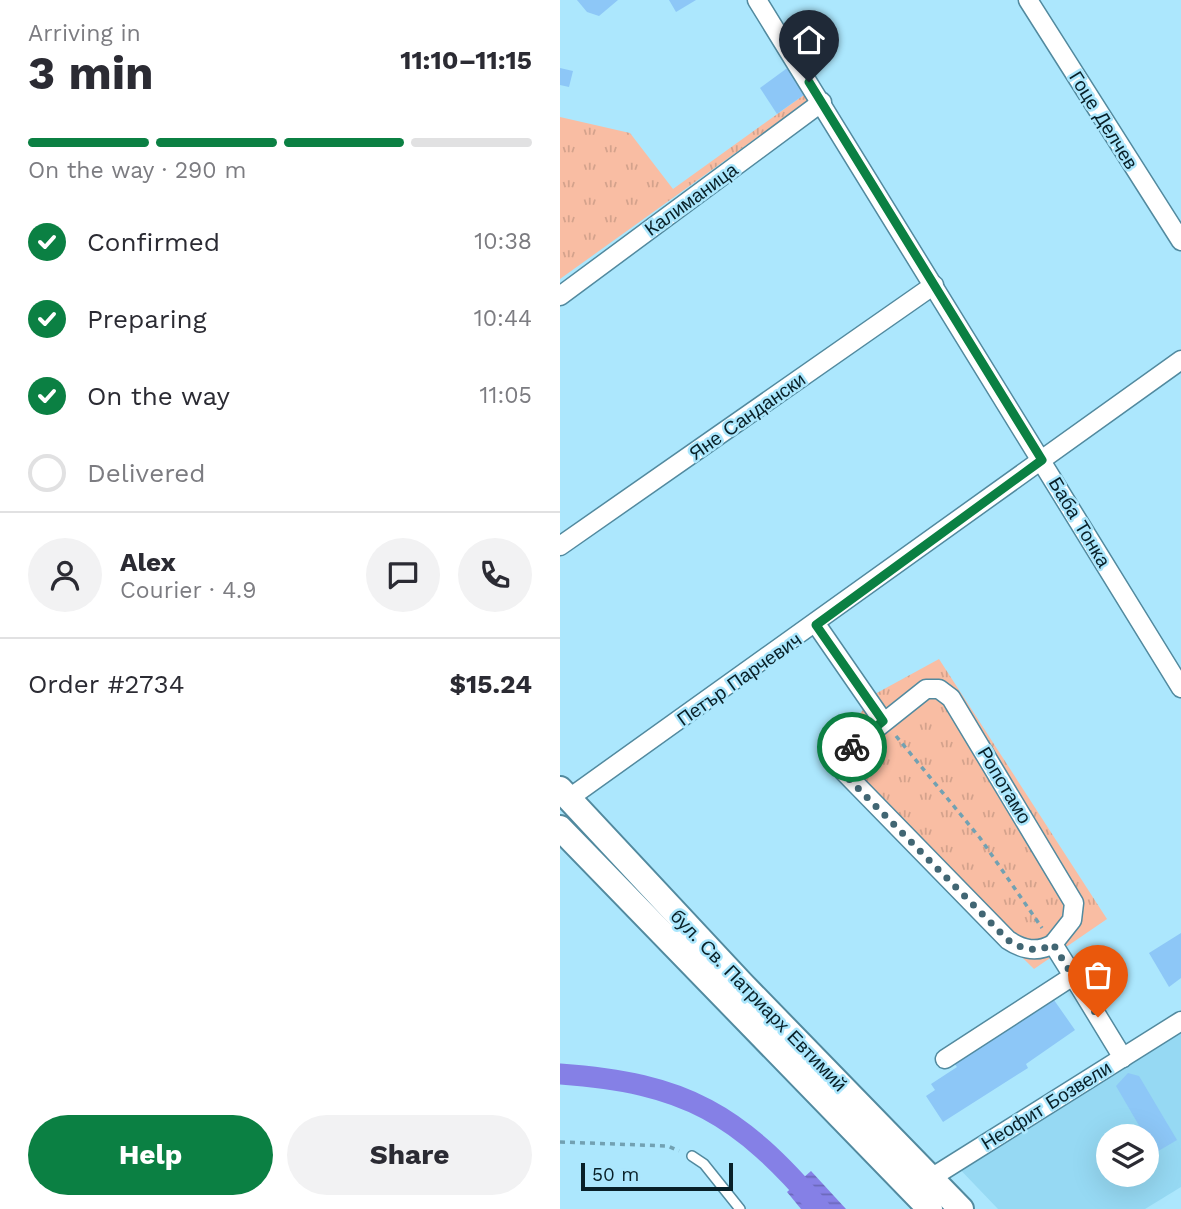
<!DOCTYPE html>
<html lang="en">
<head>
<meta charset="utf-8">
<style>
	:root { --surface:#fff; --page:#f2f2f3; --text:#2b2b33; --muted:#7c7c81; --line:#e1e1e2; --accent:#0b8043 }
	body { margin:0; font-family:"Work Sans",sans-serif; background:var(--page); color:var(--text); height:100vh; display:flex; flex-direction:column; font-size:26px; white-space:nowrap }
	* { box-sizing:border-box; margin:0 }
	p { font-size:23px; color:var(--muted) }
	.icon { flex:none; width:38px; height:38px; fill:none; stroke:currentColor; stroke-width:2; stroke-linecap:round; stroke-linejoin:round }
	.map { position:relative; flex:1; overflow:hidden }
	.panel { display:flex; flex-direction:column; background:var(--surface); width:560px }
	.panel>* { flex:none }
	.tools { position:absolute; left:536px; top:1124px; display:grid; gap:14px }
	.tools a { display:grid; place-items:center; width:63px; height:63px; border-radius:50%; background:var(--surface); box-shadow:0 7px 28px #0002; font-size:35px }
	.scale { position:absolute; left:21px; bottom:18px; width:152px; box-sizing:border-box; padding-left:7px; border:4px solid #082028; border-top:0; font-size:19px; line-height:24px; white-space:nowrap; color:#082028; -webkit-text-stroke:5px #ace7fd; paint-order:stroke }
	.pin { position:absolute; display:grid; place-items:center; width:60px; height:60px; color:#fff; margin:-72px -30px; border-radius:50% 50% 50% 0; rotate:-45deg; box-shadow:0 0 7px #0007 }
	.pin .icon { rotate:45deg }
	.courier { position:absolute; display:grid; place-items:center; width:70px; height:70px; margin:-35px; border:5px solid #0b8043; border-radius:50%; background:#fff; color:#222; box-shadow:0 2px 9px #0007 }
	.overview em { font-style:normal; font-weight:700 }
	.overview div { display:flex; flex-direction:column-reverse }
	.overview { display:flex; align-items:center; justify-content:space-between; height:119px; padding:0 28px }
	h1 { font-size:46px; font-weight:700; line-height:52px }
	.bar { display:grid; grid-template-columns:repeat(4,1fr); gap:10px 7px; align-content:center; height:84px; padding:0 28px }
	.bar i { height:9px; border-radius:5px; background:var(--line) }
	.bar .current { background:var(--accent) }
	.bar p { grid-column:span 4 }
	.line { display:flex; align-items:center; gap:18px; padding:0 28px; border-top:2px solid var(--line) }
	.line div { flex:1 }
	.round { display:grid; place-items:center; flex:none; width:74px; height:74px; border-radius:37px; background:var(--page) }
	ol { padding:0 28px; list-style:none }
	li { display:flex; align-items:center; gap:21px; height:77px }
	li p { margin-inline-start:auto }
	li .icon { padding:7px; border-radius:50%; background:var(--accent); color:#fff; stroke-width:4 }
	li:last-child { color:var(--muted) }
	li i { width:38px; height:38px; border:4px solid var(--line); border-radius:50% }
	.action { display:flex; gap:14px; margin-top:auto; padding:14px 28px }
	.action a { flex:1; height:80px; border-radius:42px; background:var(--accent); color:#fff; font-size:28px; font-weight:700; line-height:80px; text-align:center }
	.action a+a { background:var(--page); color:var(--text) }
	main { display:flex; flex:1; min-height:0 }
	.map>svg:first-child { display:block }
	.built { fill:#96d9f3; fill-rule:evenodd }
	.grass { fill:url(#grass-tufts) }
	.water { fill:url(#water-rules) }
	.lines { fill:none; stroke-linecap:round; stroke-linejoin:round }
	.canal { stroke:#8580e6; stroke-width:21 }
	.building { fill:#8dc7f7 }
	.service-casing { stroke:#528a9f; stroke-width:12 }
	.minor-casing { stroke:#528a9f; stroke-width:21 }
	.secondary-casing { stroke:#528a9f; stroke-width:28 }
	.path { stroke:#72a1b2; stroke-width:3.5; stroke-dasharray:5 5; stroke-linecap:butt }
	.service { stroke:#fff; stroke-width:9 }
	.minor { stroke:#fff; stroke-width:18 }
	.secondary { stroke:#fff; stroke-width:24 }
	.done { stroke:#416673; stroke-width:7; stroke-dasharray:0 12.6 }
	.route { stroke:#0b8043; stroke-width:9 }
	.labels { text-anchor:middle; stroke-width:5; stroke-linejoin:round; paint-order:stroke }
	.street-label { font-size:19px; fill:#082028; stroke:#ace7fd }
</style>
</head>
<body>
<main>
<section class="panel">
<div class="overview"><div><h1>3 min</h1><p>Arriving in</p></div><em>11:10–11:15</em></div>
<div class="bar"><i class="current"></i><i class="current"></i><i class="current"></i><i></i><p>On the way · 290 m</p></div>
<ol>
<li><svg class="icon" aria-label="check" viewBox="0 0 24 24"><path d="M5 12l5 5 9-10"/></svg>Confirmed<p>10:38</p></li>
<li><svg class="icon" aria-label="check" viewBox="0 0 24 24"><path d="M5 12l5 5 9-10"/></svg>Preparing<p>10:44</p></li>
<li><svg class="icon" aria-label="check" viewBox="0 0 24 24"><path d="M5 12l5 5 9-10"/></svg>On the way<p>11:05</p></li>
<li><i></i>Delivered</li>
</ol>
<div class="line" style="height:126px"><a class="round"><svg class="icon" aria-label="person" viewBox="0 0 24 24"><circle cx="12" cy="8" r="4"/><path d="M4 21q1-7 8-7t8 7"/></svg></a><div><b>Alex</b><p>Courier · 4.9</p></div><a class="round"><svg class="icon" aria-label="chat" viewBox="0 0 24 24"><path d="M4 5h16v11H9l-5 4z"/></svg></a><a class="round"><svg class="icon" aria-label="phone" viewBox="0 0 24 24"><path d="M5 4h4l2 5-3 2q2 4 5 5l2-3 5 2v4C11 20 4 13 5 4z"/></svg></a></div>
<div class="line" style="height:91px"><div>Order #2734</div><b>$15.24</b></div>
<div class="action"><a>Help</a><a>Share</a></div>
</section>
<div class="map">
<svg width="621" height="1209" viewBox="0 0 621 1209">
	<defs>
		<pattern id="grass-tufts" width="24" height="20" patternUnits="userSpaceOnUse" patternTransform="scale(1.75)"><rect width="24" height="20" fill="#f9bda3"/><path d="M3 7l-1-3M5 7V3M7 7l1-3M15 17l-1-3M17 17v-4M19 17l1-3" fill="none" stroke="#d4a28c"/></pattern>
		<pattern id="water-rules" width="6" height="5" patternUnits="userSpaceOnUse" patternTransform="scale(1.75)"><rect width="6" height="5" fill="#8580e6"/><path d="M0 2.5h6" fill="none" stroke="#6b68ba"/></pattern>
	</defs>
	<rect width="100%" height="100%" fill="#ace7fd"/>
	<path class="built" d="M621,1016V1187L585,1209H438L392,1161ZM548,1136H586V1174H548Z"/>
	<g class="grass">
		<path d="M248,92L252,98L0,279V117L70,133L113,189Z"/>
		<path d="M379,659L547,919L474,969L264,761L315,694Z"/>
	</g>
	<path class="water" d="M251,1171L286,1209H241L227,1192Z"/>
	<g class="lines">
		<path class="canal" d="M0,1074C126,1083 179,1114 260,1209"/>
	</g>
	<g class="building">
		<path d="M17,0H58L39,16L27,12Z"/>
		<path d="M109,0H136L116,12Z"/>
		<path d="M230,66L248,92L217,114L200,88Z"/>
		<path d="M0,68L13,71L9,87L0,85Z"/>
		<path d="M621,933V978L609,987L589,953Z"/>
		<path d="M494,1000L515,1030L466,1064L468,1068L383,1122L366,1096L375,1090L371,1084L397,1067L394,1063L472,1009L475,1013Z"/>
		<path d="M568,1073L579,1076L617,1140L595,1153L556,1086Z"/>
	</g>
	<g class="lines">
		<g class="service-casing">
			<path id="service" d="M132,1156L144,1164L180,1209"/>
		</g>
		<g class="minor-casing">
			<g id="minor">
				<path d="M197,0L621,688"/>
				<path d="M468,0L621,241"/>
				<path d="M0,296L262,102"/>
				<path d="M0,546L374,285"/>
				<path d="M256,624L323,721"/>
				<path d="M8,799L621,360"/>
				<path d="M513,976L563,1058"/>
				<path d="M385,1059L513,976L493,944L512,920L514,903L391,698L379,689H366L288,751L282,759L283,771L448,940C463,950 477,953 493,944"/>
				<path d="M363,1183L621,1021"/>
			</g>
		</g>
		<g class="secondary-casing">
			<g id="secondary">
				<path d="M0,789L182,984L401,1209"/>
				<path d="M0,828L370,1209"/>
			</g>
		</g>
		<g class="path">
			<path d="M336,736L420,838L482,928"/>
			<path d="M0,1142L108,1146L119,1151"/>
		</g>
		<use href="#service" class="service"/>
		<use href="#minor" class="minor"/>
		<use href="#secondary" class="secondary"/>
	</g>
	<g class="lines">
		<path class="done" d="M292,747L282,760L286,776L448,940C463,950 477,953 493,944L538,1017"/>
		<path class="route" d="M249,82L482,460L256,625L323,721L292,747"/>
	</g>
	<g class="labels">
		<g class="street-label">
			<text transform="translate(544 120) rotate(58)" y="7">Гоце Делчев</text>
			<text transform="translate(131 199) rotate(-36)" y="7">Калиманица</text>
			<text transform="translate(187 416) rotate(-35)" y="7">Яне Сандански</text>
			<text transform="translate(520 522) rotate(59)" y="7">Баба Тонка</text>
			<text transform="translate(179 679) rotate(-35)" y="7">Петър Парчевич</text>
			<text transform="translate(445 785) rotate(59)" y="7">Ропотамо</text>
			<text transform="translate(199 1000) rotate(46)" y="7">бул. Св. Патриарх Евтимий</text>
			<text transform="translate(486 1105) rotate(-32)" y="7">Неофит Бозвели</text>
		</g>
	</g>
</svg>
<div class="tools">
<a><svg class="icon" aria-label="layers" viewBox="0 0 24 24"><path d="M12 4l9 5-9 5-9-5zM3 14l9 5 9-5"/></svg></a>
</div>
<div class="scale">50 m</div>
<div class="pin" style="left:538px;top:1017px;background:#ea580c"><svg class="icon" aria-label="bag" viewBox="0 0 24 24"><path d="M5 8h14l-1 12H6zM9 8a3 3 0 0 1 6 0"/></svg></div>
<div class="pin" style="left:249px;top:82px;background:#1f2937"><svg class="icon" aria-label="home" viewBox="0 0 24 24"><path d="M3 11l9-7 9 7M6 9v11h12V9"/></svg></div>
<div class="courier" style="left:292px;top:747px"><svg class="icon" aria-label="bike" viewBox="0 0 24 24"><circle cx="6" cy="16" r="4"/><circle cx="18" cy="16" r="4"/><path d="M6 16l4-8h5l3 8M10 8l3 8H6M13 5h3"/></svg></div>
</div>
</main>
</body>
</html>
